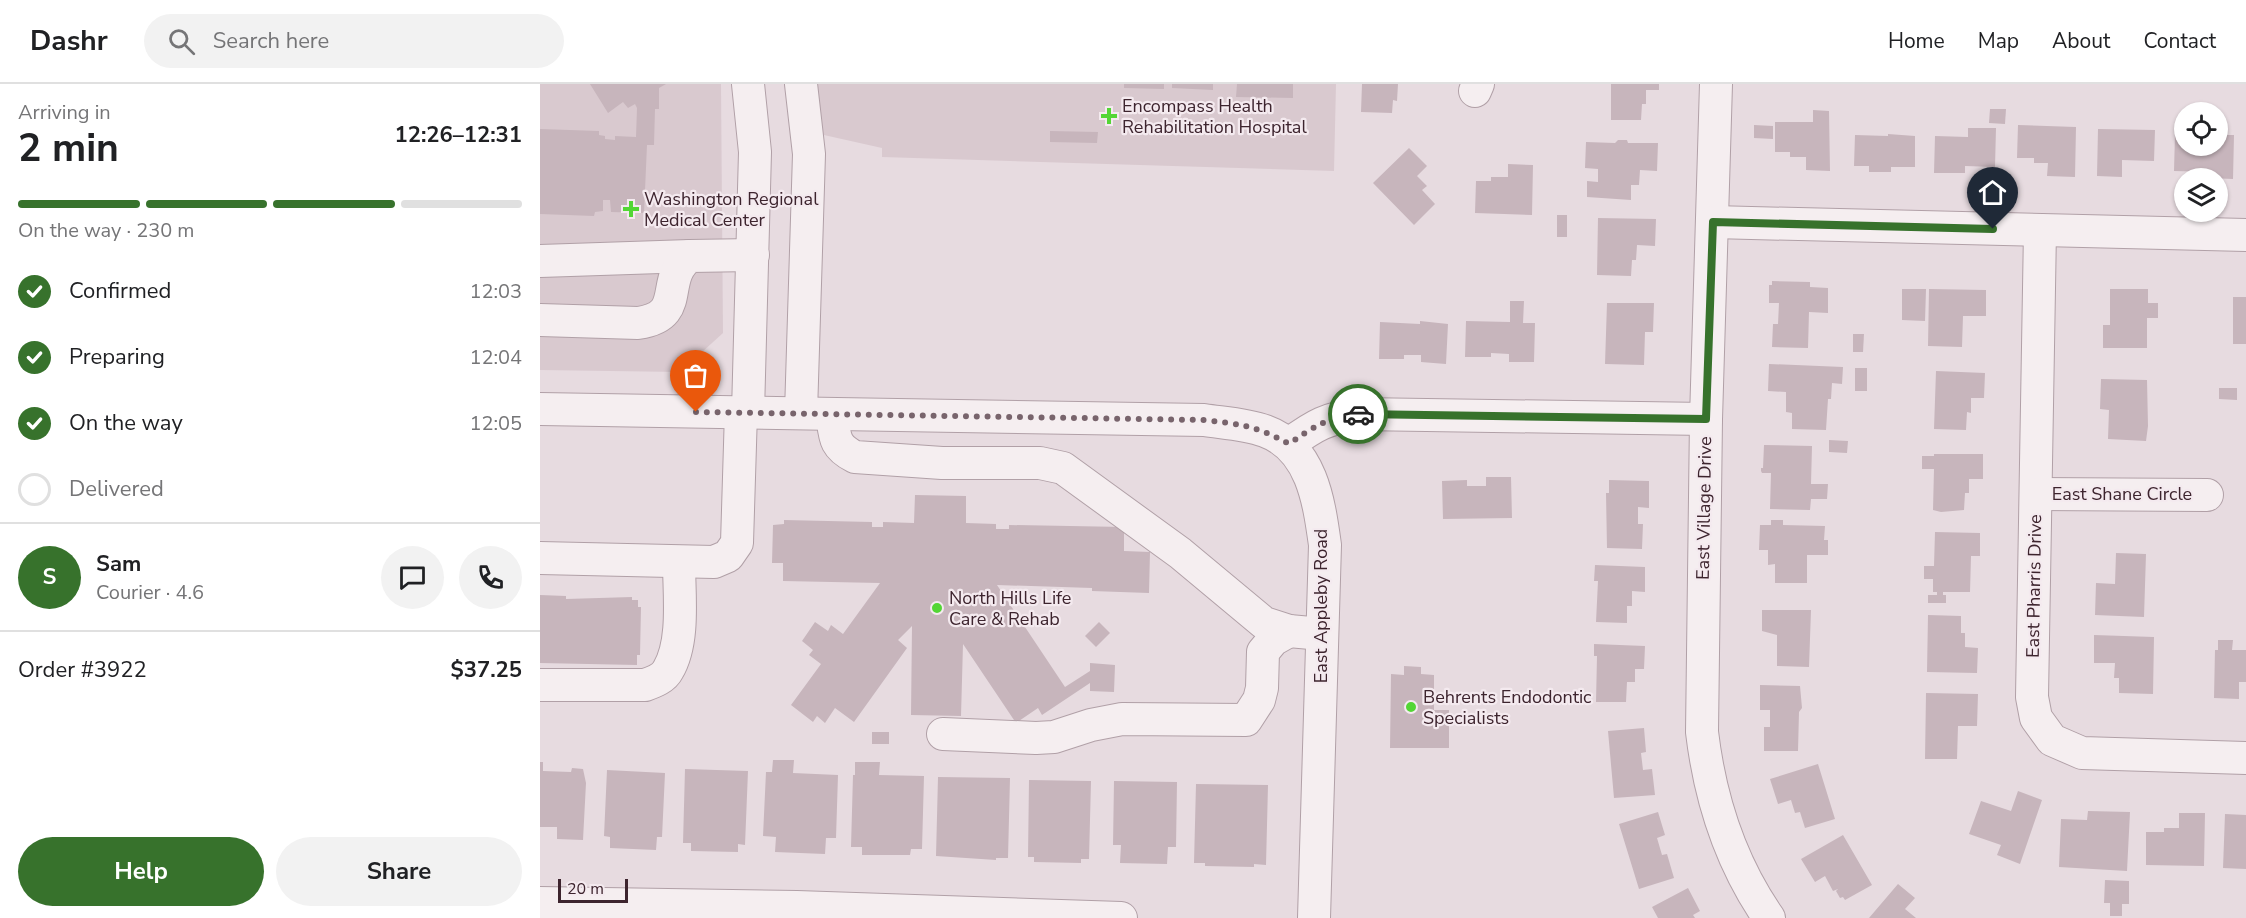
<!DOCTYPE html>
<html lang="en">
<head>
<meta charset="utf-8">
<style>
	:root { --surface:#fff; --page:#f2f2f2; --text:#202124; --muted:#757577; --line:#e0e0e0; --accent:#37722c }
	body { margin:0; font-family:"Nunito Sans",sans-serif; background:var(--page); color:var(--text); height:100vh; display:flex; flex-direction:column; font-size:22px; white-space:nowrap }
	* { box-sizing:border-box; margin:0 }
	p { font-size:20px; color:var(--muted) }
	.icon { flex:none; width:33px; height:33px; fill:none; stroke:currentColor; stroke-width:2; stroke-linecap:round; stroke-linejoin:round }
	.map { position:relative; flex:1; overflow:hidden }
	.side { display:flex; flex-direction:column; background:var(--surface); width:540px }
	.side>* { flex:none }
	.controls { position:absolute; left:1634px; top:18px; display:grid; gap:12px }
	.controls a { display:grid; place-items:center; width:54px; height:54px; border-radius:50%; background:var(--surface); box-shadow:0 2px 4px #0004; font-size:30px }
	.scale { position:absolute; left:18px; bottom:15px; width:70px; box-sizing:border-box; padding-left:6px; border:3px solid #3d242e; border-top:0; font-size:16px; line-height:21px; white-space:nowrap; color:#3d242e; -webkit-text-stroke:4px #f4eaef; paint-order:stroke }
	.pin { position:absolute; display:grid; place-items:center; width:51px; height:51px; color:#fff; margin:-62px -26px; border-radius:50% 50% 50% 0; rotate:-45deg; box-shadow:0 0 6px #0007 }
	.pin .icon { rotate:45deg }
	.courier { position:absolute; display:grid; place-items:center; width:60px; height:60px; margin:-30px; border:4px solid #37722c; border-radius:50%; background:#fff; color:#222; box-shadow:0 2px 8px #0007 }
	.summary em { font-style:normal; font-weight:700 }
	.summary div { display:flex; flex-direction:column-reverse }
	.summary { display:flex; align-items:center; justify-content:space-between; height:102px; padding:0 18px }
	h1 { font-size:39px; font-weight:700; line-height:45px }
	.bar { display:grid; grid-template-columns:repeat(4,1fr); gap:9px 6px; align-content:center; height:72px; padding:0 18px }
	.bar i { height:8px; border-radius:4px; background:var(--line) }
	.bar .selected { background:var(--accent) }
	.bar p { grid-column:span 4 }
	.line { display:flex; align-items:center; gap:15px; padding:0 18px; border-top:2px solid var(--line) }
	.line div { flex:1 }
	.round { display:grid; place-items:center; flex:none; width:63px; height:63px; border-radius:32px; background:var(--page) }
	ol { padding:0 18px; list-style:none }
	li { display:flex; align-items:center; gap:18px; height:66px }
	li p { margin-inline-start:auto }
	li .icon { padding:6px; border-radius:50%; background:var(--accent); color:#fff; stroke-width:4 }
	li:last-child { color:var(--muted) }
	li i { width:33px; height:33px; border:3px solid var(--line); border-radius:50% }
	.action { display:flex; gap:12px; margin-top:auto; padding:12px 18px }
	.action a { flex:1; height:69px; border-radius:36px; background:var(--accent); color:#fff; font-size:24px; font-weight:700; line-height:69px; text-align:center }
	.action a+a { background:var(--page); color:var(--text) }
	header { display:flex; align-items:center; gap:36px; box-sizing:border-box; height:84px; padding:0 30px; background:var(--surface); border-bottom:2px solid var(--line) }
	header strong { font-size:28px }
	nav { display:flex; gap:33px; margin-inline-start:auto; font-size:21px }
	.search { width:420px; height:54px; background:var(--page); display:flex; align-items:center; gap:15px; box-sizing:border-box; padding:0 21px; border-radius:33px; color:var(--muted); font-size:22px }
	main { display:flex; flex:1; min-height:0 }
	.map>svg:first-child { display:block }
	.built { fill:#d9c9cf }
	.building { fill:#c7b5bc }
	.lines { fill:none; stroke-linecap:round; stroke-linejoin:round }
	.minor-casing { stroke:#b1a0a7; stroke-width:34 }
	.minor { stroke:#f5eef0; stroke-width:32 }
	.done { stroke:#78646c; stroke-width:6; stroke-dasharray:0 10.8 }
	.route { stroke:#37722c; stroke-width:8 }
	.poi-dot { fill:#53d635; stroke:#f4eaef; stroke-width:2 }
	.labels { text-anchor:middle; stroke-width:4.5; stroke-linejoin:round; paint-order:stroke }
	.poi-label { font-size:18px; fill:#3d242e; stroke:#f4eaef; text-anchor:start }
	.street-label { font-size:18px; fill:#3d242e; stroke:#f4eaef }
</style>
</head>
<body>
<header>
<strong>Dashr</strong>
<div class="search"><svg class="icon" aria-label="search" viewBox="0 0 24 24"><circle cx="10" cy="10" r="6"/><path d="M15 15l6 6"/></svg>Search here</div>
<nav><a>Home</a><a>Map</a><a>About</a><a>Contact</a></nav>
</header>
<main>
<section class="side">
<div class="summary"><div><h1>2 min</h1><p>Arriving in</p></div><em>12:26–12:31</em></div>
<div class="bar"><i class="selected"></i><i class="selected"></i><i class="selected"></i><i></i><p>On the way · 230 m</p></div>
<ol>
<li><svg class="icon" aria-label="check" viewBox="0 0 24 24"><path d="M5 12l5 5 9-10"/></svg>Confirmed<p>12:03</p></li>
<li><svg class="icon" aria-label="check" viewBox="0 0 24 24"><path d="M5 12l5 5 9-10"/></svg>Preparing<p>12:04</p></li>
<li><svg class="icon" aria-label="check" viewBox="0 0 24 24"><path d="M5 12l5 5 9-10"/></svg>On the way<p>12:05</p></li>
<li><i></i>Delivered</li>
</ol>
<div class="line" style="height:108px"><b class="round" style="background:var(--accent);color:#fff">S</b><div><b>Sam</b><p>Courier · 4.6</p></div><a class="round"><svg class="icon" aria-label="chat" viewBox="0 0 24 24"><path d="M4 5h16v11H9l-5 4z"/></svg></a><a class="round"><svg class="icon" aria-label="phone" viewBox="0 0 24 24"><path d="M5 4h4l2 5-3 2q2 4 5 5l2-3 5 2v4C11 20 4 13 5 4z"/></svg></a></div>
<div class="line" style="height:78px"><div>Order #3922</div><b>$37.25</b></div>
<div class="action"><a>Help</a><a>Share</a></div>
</section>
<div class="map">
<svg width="1706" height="834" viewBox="0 0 1706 834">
	<rect width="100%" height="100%" fill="#e7dbe0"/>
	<g class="built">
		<path d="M0,0H181L183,249L140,288L0,286Z"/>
		<path d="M261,0H796L794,87L342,73V64L266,47Z"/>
	</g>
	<g class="building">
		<path d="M50,0H126L119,4V25H115L114,61H107L104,129L71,128L70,116H63V127L55,128L54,132L0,130V45L59,47V51L65,52V55L75,56V52L96,53L97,24L95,20L88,24L83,18L68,29Z"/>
		<path d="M584,0H624V5L584,4Z"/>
		<path d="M632,0H673V6L632,4Z"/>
		<path d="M697,0H753V14L696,13Z"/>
		<path d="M822,0H858L857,17L853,16L852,29L821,28Z"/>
		<path d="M1071,0H1119V6H1106V20H1102L1101,36H1071Z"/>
		<path d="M1450,25H1466L1465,40L1449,39Z"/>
		<path d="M1273,26L1289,27L1290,87L1266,86V73H1250V68H1235V38H1273Z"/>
		<path d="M1214,41L1233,42V55L1214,54Z"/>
		<path d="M1478,41L1536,43L1535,93L1507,92L1508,79H1494V74H1477Z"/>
		<path d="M1428,44H1456L1455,83L1425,82V89H1394L1395,52L1428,53Z"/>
		<path d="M1558,45L1615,46L1614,77L1582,76V93L1557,92Z"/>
		<path d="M510,47L558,48L557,59L510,58Z"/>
		<path d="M1348,50L1375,52V83H1351V88H1329V82H1314L1315,51L1348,52Z"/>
		<path d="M1635,50H1644V62H1677V51H1694L1693,95L1670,94L1671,88L1634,87Z"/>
		<path d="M1078,56H1087L1088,59H1118L1117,87L1100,86L1099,101H1091V116L1047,113V97L1058,98V85L1045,84L1046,58L1075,59Z"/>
		<path d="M869,64L887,82L877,92L887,102L882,106L895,120L874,141L833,99Z"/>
		<path d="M968,80L993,81L992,131L935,129L936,97H951V93H968Z"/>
		<rect x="1017" y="131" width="10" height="22"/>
		<path d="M1058,134L1116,135L1115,162L1097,161L1096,176H1092L1091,192L1057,191Z"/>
		<path d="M1232,197L1270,198V203L1288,204V229L1269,228L1268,264L1232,263L1233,240H1238L1239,219H1229V201H1232Z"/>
		<path d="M1362,205H1386L1385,237L1362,236Z"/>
		<path d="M1389,205L1446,206V232H1423L1422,263L1388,262Z"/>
		<path d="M1570,205H1608V219H1618V234H1607V264H1563V241H1570Z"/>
		<rect x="1693" y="213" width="13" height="47"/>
		<path d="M970,217H984L983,239H995L994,278H969V270L951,269V273H925L926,237L970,238Z"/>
		<path d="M1067,219H1114L1113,248H1105L1104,281L1065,280Z"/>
		<path d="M880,237L908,240L906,280L881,278V271H864V275H839L840,238L880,240Z"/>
		<path d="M1313,250H1324L1323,268H1313Z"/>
		<path d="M1229,280L1303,283L1302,300L1292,299L1291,315H1288L1286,346L1252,345V329L1246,328V308L1228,307Z"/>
		<rect x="1315" y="284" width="12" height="23"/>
		<path d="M1396,287L1445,289L1444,314H1431V329L1427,328L1426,346L1394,345Z"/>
		<path d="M1561,295L1607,296L1608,342L1606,357L1568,355L1569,326L1560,325Z"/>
		<path d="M1679,304H1697V316L1679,315Z"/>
		<path d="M1289,356L1308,357L1307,369L1289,368Z"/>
		<path d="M1224,361L1272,362L1271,400H1288L1287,415H1271L1270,426L1230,425L1231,389H1222L1221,387V384H1223Z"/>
		<path d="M1394,370H1443V395H1429V409H1425L1424,426L1401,428L1393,426L1394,385H1382V372H1394Z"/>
		<path d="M946,393H971L972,434L903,435L902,397L927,396V402H946Z"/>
		<path d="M1069,396L1109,397V424L1098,423V440H1103L1102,465L1067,464L1066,409H1069Z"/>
		<path d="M375,411L426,412V439L456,440V445H469V441L584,443V467L610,468L609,509L552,507V504L457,501L525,603L550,587V579L575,581L574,608L550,607V599L502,631L498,624L476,639L423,560L421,632L371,631L372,542L358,556L367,564L314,638L295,624L285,639L277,632L273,638L251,621L281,580L269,571L273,566L262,557L275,538L288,547L291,541L303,550L340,499L243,497V479H232L233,441L244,440V436L332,438V443H343V438L374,439Z"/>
		<path d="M1231,436H1243V441L1285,442L1284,456H1288V471H1267V499H1235V480L1228,481V466H1219L1220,441H1231Z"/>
		<path d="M1395,448L1440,449V472H1431L1430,508H1403V511H1406V519H1388V511H1397V508H1393V495H1384V482H1394Z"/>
		<path d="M1576,469L1606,470L1604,533L1555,531L1556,499L1575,500Z"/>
		<path d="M1055,481L1105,483V508L1092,507V522H1087V539L1056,538L1058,497H1054Z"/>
		<path d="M0,511L26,512V515L92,513V516H98V523H101L100,571H97V581L0,579Z"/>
		<path d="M1222,526H1271L1269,583L1237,582V551L1222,547Z"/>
		<path d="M1388,531L1421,532V549H1425V563L1438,564L1437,589L1387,588Z"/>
		<path d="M559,538L570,549L556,563L545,552Z"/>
		<path d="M1554,551L1614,553L1613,610L1579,609V594H1574L1575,579H1554Z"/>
		<path d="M1678,556H1693L1692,566H1706V598H1699V615L1674,614L1675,566H1678Z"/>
		<path d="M1054,560L1105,562L1104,585H1095V598H1087L1086,618H1056L1057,572H1054Z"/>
		<path d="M864,582L881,583V590L894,591V626H909V664H850L851,590L864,591Z"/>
		<path d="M1220,601L1260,602L1262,624L1259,628L1258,667H1224V643H1230V626H1220Z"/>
		<path d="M1386,609L1438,610L1437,642H1418L1417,675H1385Z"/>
		<path d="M1104,644L1106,668L1101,669L1103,686L1112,685L1115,711L1074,714L1068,647Z"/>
		<rect x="332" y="648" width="17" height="12"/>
		<path d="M233,676H254L253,689L298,691L296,754H286L285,770L235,768L236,753L223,752L226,688H232Z"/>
		<path d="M0,678H3V687L31,688L32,684L43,685L46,699L43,756L17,755V743H0Z"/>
		<path d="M315,678H340L339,691L384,692L382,765H371L370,771H322V763H311L313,691H315Z"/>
		<path d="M1278,680L1295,735L1265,744L1260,728L1255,729L1251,716L1238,720L1230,695Z"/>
		<path d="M145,685L208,687L205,761L198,760V768L151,767V759H143Z"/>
		<path d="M67,686L125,689L122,753H117L116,766L70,764V753L64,752Z"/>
		<path d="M398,693L470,694L468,774H456V776L396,772Z"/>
		<path d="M489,696L551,697L549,775H541V779L494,778V773H488Z"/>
		<path d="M574,697L637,698L636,763H628L627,780L580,779L581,761H573Z"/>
		<path d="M656,700L728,701L726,781L714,780V783L665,782V779H654Z"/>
		<path d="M1478,707L1502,716L1480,780L1457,771L1461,761L1429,750L1441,717L1471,727Z"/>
		<path d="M1548,727L1590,728L1587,787L1519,783L1521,735L1547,736Z"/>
		<path d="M1118,728L1125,751L1117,754L1122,771L1127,770L1134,794L1099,805L1079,740Z"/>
		<path d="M1639,729H1665L1664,782L1606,781V748H1624V744H1639Z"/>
		<path d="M1685,730L1706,731V785L1683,784Z"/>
		<path d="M1303,751L1332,801L1305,816L1303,813L1300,814L1296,807L1298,805L1293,807L1285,792L1275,798L1261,775Z"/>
		<path d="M1565,796L1589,797V820H1582V832H1570V819H1564Z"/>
		<path d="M1358,800L1375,814L1365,825L1376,834H1329Z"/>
		<path d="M1148,804L1160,827L1153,831L1155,834H1118L1112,823Z"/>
	</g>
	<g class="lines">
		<g class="minor-casing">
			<g id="minor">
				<path d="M208,0L215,68L208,328"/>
				<path d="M1176,0L1166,335L1162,648C1170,715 1190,778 1229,834"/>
				<path d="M935,7L938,0"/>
				<path d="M1173,138L1706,151"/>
				<path d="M1500,146L1492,613L1496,634L1512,656L1542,669L1706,674"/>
				<path d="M0,177L150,172"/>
				<path d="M0,236L98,239C149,232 118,195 150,172L213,171"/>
				<path d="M0,325L664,336C684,339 706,340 725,347C772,364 779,418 785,461L774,834"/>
				<path d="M261,329L269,70L261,0"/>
				<path d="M292,330C295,352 293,362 315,373L402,379H500L523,384L640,469L724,539L749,547L782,550"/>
				<path d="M749,360C775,341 787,334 820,330L1166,335"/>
				<path d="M1496,410L1667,411"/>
				<path d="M0,474L174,478L188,472L197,459L201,328"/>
				<path d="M0,601H105C114,598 124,594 128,586C145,558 139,510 139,478"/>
				<path d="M403,650L496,654L514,653L551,641L582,635L706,636L719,616L722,604L723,568L733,556L749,547"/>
				<path d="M0,819L257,823L581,834"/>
			</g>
		</g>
		<use href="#minor" class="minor"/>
	</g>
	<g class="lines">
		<path class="done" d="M156,328L664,336C700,340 717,342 749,360C775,342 786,334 818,330"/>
		<path class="route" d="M818,330L1166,335L1173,138L1453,145"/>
	</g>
	<g class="poi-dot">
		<path d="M566 23h6v6h6v6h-6v6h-6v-6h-6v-6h6z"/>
		<path d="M88 116h6v6h6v6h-6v6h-6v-6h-6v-6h6z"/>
		<circle cx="397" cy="524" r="6"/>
		<circle cx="871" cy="623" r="6"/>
	</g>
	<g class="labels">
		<g class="poi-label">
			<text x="582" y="28">Encompass Health<tspan x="582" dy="21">Rehabilitation Hospital</tspan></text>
			<text x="104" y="121">Washington Regional<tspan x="104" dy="21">Medical Center</tspan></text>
			<text x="409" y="520">North Hills Life<tspan x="409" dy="21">Care &amp; Rehab</tspan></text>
			<text x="883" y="619">Behrents Endodontic<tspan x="883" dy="21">Specialists</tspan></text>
		</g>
		<g class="street-label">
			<text x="1582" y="416">East Shane Circle</text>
			<text transform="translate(1164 424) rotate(-89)" y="6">East Village Drive</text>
			<text transform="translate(1494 502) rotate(-89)" y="6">East Pharris Drive</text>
			<text transform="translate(781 522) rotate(-90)" y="6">East Appleby Road</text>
		</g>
	</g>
</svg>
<div class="controls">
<a><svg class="icon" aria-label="locate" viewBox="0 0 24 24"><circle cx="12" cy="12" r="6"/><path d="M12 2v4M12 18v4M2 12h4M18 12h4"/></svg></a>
<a><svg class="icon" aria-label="layers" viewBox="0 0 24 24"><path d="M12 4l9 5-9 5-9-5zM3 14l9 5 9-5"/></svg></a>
</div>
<div class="scale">20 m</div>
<div class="pin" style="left:156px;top:328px;background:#ea580c"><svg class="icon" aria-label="bag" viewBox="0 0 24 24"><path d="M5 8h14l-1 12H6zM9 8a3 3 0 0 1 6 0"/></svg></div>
<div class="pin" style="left:1453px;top:145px;background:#1f2937"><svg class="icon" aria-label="home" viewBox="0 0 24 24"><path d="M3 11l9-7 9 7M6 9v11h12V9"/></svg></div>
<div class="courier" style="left:818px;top:330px"><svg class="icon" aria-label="car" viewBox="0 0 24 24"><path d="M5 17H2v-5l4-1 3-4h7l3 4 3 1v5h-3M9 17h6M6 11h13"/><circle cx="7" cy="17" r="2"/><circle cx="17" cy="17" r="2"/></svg></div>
</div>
</main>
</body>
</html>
